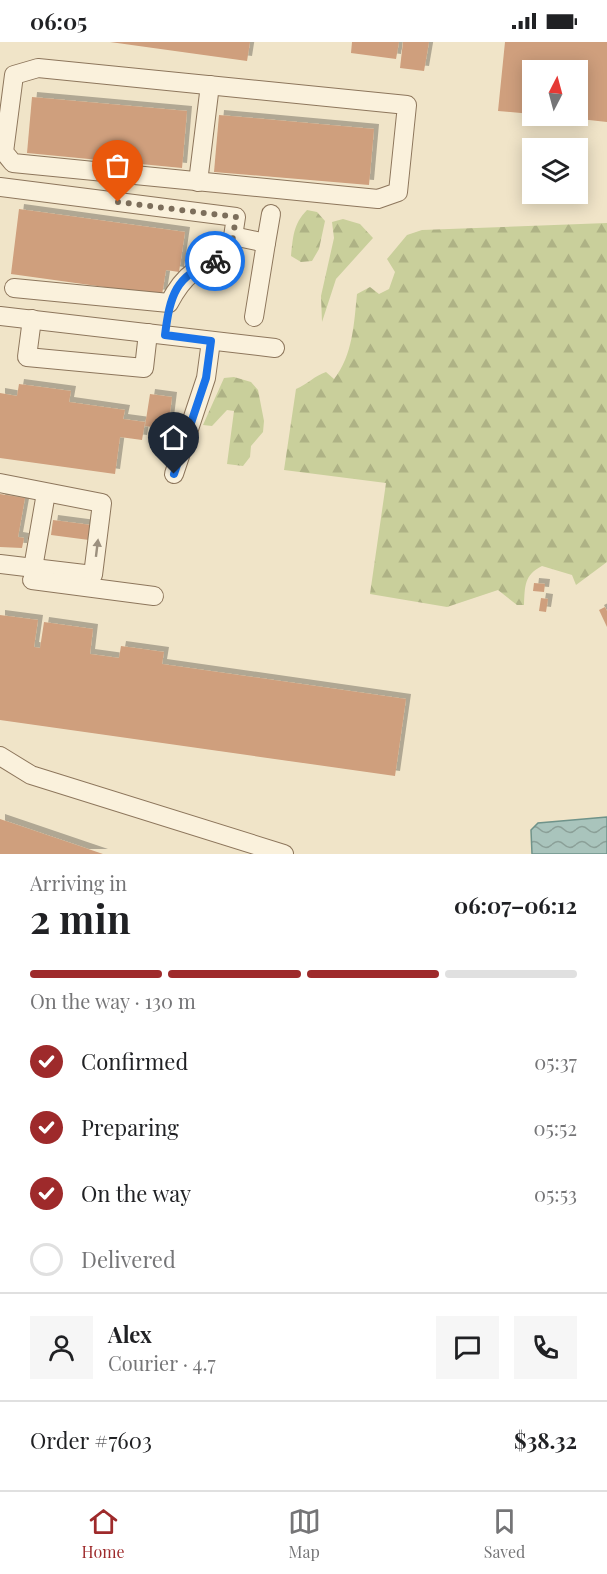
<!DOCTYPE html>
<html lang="en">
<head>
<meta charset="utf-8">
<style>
	:root { --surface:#fff; --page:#f6f6f6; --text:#202124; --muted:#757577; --line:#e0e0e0; --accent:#9e2a2b }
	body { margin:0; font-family:"Playfair Display",serif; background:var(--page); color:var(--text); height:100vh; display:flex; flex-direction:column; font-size:22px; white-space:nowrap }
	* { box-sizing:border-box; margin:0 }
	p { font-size:20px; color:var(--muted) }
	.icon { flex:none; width:33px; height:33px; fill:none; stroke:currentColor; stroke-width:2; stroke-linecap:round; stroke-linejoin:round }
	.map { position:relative; height:812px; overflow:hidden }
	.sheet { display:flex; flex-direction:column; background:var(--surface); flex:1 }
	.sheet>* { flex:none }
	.needle { width:39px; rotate:6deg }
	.buttons { position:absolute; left:522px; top:18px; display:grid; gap:12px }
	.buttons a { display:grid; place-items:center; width:66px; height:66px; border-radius:0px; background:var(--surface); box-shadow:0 3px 15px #0003; font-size:30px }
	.pin { position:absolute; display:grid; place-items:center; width:51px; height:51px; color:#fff; margin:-62px -26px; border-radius:50% 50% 50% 0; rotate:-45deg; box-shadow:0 0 6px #0007 }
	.pin .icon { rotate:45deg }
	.courier { position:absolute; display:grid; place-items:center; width:60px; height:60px; margin:-30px; border:4px solid #1a73e8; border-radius:50%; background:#fff; color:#222; box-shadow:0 2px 8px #0007 }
	.summary em { font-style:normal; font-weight:700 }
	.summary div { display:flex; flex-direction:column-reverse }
	.summary { display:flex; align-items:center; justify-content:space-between; height:102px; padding:0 30px }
	h1 { font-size:39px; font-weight:700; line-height:45px }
	.bar { display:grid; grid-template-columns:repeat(4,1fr); gap:9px 6px; align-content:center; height:72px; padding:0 30px }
	.bar i { height:8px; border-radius:4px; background:var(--line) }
	.bar .active { background:var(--accent) }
	.bar p { grid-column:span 4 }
	.line { display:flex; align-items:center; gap:15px; padding:0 30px; border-top:2px solid var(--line) }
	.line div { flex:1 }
	.round { display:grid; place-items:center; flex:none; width:63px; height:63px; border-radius:0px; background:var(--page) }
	ol { padding:0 30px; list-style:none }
	li { display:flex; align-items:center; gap:18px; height:66px }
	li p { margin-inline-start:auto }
	li .icon { padding:6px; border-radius:50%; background:var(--accent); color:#fff; stroke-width:4 }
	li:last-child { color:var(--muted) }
	li i { width:33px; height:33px; border:3px solid var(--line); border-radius:50% }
	.status { display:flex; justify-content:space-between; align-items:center; height:42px; padding:0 30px; background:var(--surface); direction:ltr }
	.status svg { height:16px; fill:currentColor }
	.tabs { display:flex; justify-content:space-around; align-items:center; height:84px; border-top:2px solid var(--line); background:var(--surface); font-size:16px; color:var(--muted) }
	.tabs a { display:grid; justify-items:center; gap:3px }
	.tabs .active { color:var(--accent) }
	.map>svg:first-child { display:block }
	.forest { fill:url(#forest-firs) }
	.water { fill:url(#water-waves); stroke:#6f938a; stroke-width:1.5 }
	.building { fill:#cf9f7d; filter:url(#shadow) }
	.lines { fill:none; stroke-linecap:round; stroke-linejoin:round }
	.minor-casing { stroke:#8d765c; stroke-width:20 }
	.minor { stroke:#faf1dc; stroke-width:18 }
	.oneway { fill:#9c907e }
	.done { stroke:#7c6e5b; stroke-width:6; stroke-dasharray:0 10.8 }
	.route { stroke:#1a73e8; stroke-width:8 }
</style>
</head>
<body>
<div class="status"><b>06:05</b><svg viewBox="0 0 49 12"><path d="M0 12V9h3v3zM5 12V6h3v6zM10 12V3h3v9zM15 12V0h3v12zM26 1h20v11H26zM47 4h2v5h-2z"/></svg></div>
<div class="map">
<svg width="607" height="812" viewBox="0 0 607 812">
	<defs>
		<pattern id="forest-firs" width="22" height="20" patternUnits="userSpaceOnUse" patternTransform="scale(1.5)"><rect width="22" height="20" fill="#c9cf9b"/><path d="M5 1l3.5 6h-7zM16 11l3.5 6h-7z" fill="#aeb285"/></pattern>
		<pattern id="water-waves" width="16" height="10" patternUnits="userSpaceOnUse" patternTransform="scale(1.5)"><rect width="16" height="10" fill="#a9c4bc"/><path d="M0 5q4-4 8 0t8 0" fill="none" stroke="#8ba098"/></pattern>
		<filter id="shadow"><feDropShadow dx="5" dy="-5" stdDeviation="0" flood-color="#0004"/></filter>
	</defs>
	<rect width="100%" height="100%" fill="#f0e4c8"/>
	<g class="forest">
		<path d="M307,168L317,170L325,179L319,207L312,219L301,220L291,214C293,196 293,182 307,168Z"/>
		<path d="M343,177L360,182L373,196L336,237L322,280L321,254L334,196L332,180Z"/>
		<path d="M607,181V520L576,543L572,533L542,524C524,533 525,544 524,563H517L498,548L447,565L370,552L386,441L284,428L296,347C308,342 314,334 326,330L334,337C353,313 354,281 357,252L370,245L379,252L389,247L395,230L387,217L407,193L422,188Z"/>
		<path d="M234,335L251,340L258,348L264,379L263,390L251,404L250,415L243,424L227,422L234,369L227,368L212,384L203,383L224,336Z"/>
	</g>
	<path class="water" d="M607,775V812H532L531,788L538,781Z"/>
	<g class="building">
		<path d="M110,0H250L247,19Z"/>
		<path d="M352,0H399L396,17L351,11Z"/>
		<path d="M403,0H429L424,29L400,26Z"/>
		<path d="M505,0H607V80L562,75L578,74V28H532V72L498,69Z"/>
		<path d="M32,55L187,69L182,126L27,111Z"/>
		<path d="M219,73L374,87L369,143L214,130Z"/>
		<path d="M532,74H559L558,82L531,80Z"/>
		<path d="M19,167L185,190L179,230L166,228L162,253L11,232Z"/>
		<path d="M19,342L71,349L69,360L125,368L123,377L145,380L142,398L120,395L115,432L0,416V351L17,354Z"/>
		<path d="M150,352L172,355L168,387L145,384Z"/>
		<path d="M0,452L25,456L18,495L24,496L22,506L0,505Z"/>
		<path d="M53,478L91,483L89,498L51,493Z"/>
		<path d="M534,541L545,542L544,550L533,549Z"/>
		<path d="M541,556L548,557L546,570L539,569Z"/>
		<path d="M605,565L607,569V585L599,568Z"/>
		<path d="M0,573L38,578L34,605L40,606L44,580L93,587L90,612L119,616L121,604L164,610L162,622L406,657L395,734L0,678Z"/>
		<path d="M0,777L103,812H0Z"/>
	</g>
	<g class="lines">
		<g class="minor-casing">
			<g id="minor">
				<path d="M38,26L407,63L398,150L378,157L13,121L4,110L14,33Z"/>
				<path d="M198,140L210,43"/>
				<path d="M0,145L236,175L230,214C197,226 186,229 169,261L14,246"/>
				<path d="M233,194L266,201L254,275"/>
				<path d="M266,201L271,172"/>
				<path d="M0,274L275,306"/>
				<path d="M32,277L27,315L144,326L148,291"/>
				<path d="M174,432L206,336L211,299"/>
				<path d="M0,441L102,461L93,533L0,522"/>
				<path d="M33,526L46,451"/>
				<path d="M32,538L154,554"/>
				<path d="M0,714L31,733L284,812"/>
			</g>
		</g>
		<use href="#minor" class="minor"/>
	</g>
	<defs><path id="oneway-solid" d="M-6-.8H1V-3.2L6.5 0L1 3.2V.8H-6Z" transform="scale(1.5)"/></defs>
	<use class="oneway" href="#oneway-solid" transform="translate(97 506) rotate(-83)"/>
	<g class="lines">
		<path class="done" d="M118,160L236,175L230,214L215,219"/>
		<path class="route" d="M174,432L206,336L211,299L165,293C170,254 175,233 215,219"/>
	</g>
</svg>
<div class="buttons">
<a><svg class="needle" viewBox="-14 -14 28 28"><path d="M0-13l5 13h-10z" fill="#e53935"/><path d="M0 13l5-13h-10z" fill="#757577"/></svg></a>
<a><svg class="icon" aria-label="layers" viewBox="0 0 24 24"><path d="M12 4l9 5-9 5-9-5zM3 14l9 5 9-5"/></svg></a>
</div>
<div class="pin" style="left:118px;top:160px;background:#ea580c"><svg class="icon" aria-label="bag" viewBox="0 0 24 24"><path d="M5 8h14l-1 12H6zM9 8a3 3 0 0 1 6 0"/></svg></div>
<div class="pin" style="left:174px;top:432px;background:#1f2937"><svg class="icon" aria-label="home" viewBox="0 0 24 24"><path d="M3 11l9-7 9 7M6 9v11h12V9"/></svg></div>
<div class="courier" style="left:215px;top:219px"><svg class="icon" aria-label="bike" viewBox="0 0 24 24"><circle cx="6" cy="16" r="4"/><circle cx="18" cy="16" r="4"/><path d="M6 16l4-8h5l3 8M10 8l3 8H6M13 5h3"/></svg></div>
</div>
<section class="sheet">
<div class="summary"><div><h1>2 min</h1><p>Arriving in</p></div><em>06:07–06:12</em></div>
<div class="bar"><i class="active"></i><i class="active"></i><i class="active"></i><i></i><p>On the way · 130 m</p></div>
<ol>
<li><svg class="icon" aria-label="check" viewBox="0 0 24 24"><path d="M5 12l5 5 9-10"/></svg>Confirmed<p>05:37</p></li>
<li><svg class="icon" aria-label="check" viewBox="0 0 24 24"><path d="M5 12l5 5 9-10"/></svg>Preparing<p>05:52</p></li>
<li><svg class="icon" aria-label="check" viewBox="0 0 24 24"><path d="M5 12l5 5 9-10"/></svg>On the way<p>05:53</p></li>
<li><i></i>Delivered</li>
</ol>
<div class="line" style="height:108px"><a class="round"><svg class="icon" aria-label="person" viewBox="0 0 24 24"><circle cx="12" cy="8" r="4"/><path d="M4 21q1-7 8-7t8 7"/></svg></a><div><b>Alex</b><p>Courier · 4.7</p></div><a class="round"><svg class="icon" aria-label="chat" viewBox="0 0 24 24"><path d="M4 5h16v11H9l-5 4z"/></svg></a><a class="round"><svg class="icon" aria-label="phone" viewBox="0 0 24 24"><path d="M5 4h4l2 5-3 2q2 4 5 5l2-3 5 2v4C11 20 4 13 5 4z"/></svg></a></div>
<div class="line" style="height:78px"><div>Order #7603</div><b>$38.32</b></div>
</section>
<nav class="tabs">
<a class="active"><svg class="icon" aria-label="home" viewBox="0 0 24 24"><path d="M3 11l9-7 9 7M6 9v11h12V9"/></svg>Home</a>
<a><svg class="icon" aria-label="map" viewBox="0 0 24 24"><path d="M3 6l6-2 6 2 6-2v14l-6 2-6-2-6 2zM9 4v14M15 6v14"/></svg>Map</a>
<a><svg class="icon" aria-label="saved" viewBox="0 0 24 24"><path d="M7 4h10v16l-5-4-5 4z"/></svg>Saved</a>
</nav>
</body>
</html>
